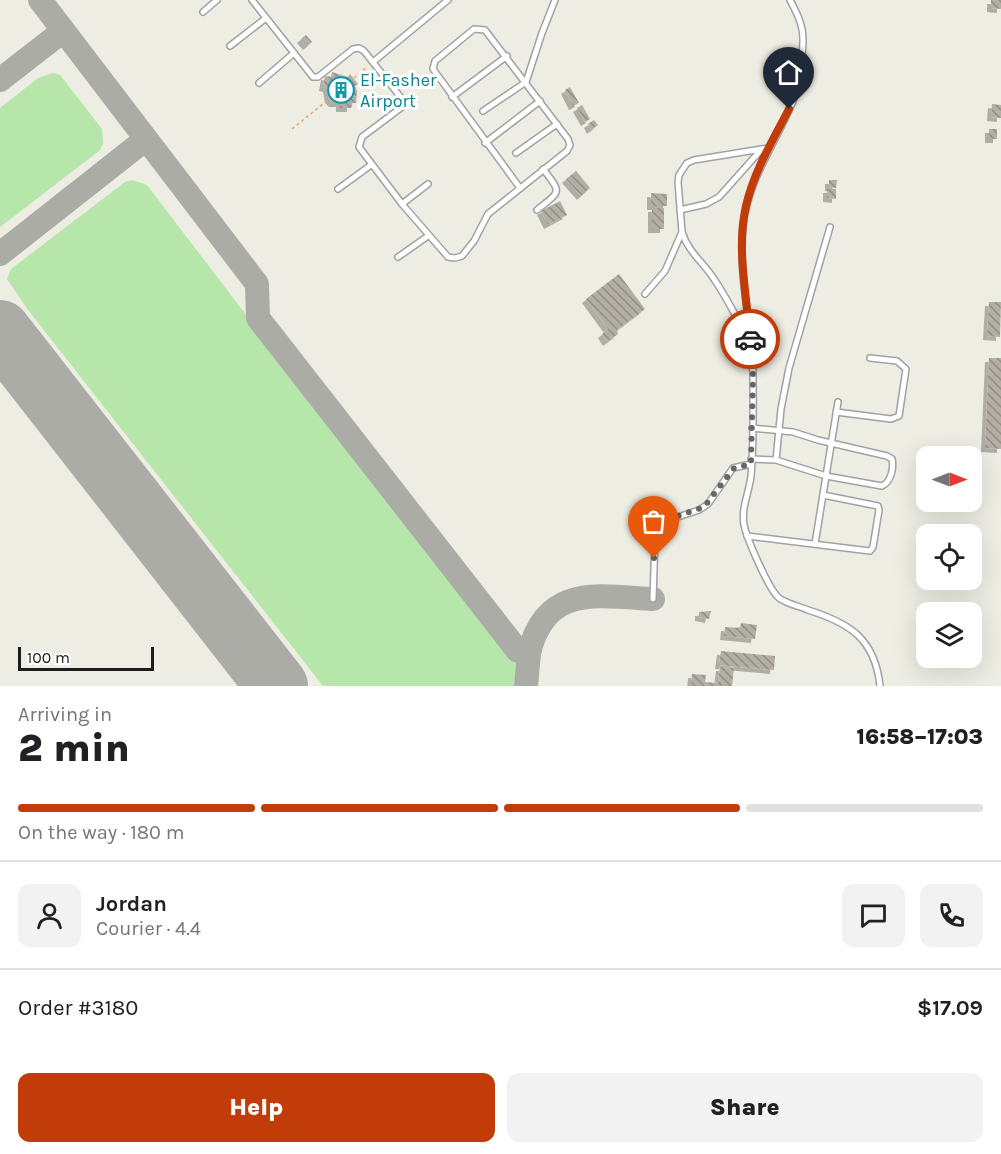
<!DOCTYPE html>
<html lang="en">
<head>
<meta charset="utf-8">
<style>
	:root { --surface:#fff; --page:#f2f2f2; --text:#202124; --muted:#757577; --line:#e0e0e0; --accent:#c13c08 }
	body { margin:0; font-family:Karla,sans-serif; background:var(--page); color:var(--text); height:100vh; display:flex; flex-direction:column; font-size:22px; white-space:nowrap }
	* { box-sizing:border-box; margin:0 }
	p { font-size:20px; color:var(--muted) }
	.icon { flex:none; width:33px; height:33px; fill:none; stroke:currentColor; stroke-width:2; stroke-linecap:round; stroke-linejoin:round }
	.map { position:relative; height:686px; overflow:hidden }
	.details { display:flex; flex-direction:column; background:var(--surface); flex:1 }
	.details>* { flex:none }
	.needle { width:39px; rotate:90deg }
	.tools { position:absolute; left:916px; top:446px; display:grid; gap:12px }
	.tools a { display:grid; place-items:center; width:66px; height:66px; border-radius:12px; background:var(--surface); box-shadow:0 6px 24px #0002; font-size:30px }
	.scale { position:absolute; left:18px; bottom:15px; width:136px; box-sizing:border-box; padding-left:6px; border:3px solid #1d1d1d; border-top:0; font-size:16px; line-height:21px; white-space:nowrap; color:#1d1d1d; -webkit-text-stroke:4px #fff; paint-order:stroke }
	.pin { position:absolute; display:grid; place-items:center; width:51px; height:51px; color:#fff; margin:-62px -26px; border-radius:50% 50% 50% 0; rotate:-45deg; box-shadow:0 0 6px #0007 }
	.pin .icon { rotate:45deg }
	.courier { position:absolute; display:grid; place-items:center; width:60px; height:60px; margin:-30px; border:4px solid #c13c08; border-radius:50%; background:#fff; color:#222; box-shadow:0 2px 8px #0007 }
	.overview em { font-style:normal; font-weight:800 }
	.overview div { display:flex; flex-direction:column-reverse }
	.overview { display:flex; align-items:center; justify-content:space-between; height:102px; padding:0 18px }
	h1 { font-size:39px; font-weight:800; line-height:45px }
	.bar { display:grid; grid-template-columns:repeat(4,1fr); gap:9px 6px; align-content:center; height:72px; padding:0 18px }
	.bar i { height:8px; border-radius:4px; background:var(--line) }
	.bar .on { background:var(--accent) }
	.bar p { grid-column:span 4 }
	.line { display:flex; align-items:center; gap:15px; padding:0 18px; border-top:2px solid var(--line) }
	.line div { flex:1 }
	.round { display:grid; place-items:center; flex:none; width:63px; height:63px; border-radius:12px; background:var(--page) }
	.button { display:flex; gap:12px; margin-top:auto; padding:12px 18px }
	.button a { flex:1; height:69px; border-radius:12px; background:var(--accent); color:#fff; font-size:24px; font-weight:800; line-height:69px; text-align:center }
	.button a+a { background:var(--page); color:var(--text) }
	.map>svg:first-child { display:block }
	.grass { fill:#b7e6aa }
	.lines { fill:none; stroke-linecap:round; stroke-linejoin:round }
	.taxiway { stroke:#acaca7; stroke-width:24 }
	.runway { stroke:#acaca7; stroke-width:62 }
	.building { fill:url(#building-back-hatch); filter:url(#shadow) }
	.service-casing { stroke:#a1a1a1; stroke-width:8 }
	.path { stroke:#f4a16e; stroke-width:1.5; stroke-dasharray:3 3; stroke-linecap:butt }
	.service { stroke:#fff; stroke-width:5 }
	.done { stroke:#666662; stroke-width:6; stroke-dasharray:0 10.8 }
	.route { stroke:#c13c08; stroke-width:8 }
	.labels { text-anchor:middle; stroke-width:6; stroke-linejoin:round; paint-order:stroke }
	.culture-label { font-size:18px; fill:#0d838f; stroke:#fff; text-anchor:start }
</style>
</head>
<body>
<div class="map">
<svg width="1001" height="686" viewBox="0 0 1001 686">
	<defs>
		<pattern id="building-back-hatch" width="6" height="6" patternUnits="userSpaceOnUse" patternTransform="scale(1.5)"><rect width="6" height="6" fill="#b3afa5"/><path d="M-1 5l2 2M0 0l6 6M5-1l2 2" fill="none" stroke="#918e86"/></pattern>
		<filter id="shadow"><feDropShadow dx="-4" dy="4" stdDeviation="0" flood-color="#0004"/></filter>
	</defs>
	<rect width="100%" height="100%" fill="#edede3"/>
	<g class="grass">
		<path d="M53,73L60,75L102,129L103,144L99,151L0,227V108L38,78Z"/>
		<path d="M132,180L147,185L250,320L253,319L486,617L517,665L516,686H323L28,310L7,279L11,269L125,182Z"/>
	</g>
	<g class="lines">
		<g class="taxiway">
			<path d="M40,0L257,284L258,318L518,651L529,653C546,584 597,596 653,599"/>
			<path d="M0,80L63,31"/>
			<path d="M0,254L146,139"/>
			<path d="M526,686L529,653"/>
		</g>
		<path class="runway" d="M0,331L277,686"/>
	</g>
	<g class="building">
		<path d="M991,0H1001V9L991,8Z"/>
		<path d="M306,35L312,42L307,46L301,39Z"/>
		<path d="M332,72L348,77L350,74L358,84L355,86L357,91L356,103H351V108H340V103H333L329,99L327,88L323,87L325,76L331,77Z"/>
		<path d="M570,87L579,103L573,106L565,90Z"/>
		<path d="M992,104L1001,105V118L991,117Z"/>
		<path d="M582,105L590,119L585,122L577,108Z"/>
		<path d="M594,120L598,125L591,130L588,124Z"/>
		<rect x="989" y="129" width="8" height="10"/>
		<path d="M576,171L590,188L581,196L566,179Z"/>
		<path d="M829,180H837L836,188L829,187Z"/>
		<path d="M827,189H836V199L827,198Z"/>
		<path d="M651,193L667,194V206H651Z"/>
		<path d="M560,201L567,215L548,225L541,211Z"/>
		<rect x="652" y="208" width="12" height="21"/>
		<path d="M619,274L645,309L617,330L618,334L607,342L602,334L608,329L586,299Z"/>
		<path d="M989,302H1001L1000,337L987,336Z"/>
		<path d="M989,358H1001V449L985,448Z"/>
		<path d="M711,611L709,619L699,617V612Z"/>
		<path d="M741,623L757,625L755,639L724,636L725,627L740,628Z"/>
		<path d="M721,651L775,656L774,670L719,665Z"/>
		<path d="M720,667L734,668L732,686H691L692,674L706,675L705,682L718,683Z"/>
	</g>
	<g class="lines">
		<g class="service-casing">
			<g id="service">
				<path d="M252,0L313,77H318L353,49L359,48L364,51L402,99V107L362,137L359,147L402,204L448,257L455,258L462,256L474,241L488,214L567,151L570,145L568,139L485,30L474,29L435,61L433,69L520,188"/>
				<path d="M790,0C795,9 800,19 802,29C804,40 803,50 801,61C799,74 798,88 793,101C776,143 748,179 743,226C738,276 752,326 753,376C753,408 754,443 751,476C749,493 741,508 744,525C747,539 769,590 779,598C787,604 799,606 808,610C850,623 875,639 880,686"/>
				<path d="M203,12L217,0"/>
				<path d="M230,46L266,18"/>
				<path d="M373,62L448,0"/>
				<path d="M259,83L294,53"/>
				<path d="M452,97L507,56"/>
				<path d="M483,111L526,82L542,33L555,0"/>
				<path d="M485,143L540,101"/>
				<path d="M516,153L557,124"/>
				<path d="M338,189L371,165"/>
				<path d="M402,204L428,184"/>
				<path d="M537,210C560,191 563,194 543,169"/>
				<path d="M680,210L706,204L719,197L760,151"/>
				<path d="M398,257L428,236"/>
				<path d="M645,294L665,271L682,232"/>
				<path d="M749,341C738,320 727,298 714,279C703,262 688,252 682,232L678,182L679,175L687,163L694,160L768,148"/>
				<path d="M836,412L891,419L899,416L906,369L897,361L870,358"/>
				<path d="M751,459L776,460L826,476L882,486C891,482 894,468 892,459L887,456L818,440L793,432L752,428"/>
				<path d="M776,460L781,409L789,368L830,227"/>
				<path d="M747,536L870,551L873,547L879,510L878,506L823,495"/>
				<path d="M815,544L838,402"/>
				<path d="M653,599L655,538L657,532L666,521L699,510L708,504L733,468L751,464"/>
			</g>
		</g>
		<g class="path">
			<path d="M354,78L367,67"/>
			<path d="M292,129L329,99"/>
		</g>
		<use href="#service" class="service"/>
	</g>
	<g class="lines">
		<path class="done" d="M654,558L655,538L661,526L672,518L704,507L734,468L751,464L753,375L750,339"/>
		<path class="route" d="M750,339C747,295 736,249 746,206C754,171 773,140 789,109"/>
	</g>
	<defs>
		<g id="building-ring" transform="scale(1.35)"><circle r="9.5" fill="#fff" stroke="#0f9aa8" stroke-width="1.5"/><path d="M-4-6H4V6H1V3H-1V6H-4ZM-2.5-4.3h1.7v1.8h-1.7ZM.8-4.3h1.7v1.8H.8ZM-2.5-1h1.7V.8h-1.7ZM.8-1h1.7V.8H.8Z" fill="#0f9aa8"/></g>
	</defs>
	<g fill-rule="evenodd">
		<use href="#building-ring" x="341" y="90"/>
	</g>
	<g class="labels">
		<g class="culture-label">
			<text x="360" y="86">El-Fasher<tspan x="360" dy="21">Airport</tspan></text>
		</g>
	</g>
</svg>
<div class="tools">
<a><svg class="needle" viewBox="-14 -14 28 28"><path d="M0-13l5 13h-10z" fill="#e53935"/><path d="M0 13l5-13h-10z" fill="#757577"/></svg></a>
<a><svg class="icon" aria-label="locate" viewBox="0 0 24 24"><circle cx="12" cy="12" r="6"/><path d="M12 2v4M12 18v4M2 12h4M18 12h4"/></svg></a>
<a><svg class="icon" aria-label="layers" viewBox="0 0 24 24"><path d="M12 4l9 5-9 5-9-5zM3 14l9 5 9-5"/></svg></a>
</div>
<div class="scale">100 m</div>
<div class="pin" style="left:654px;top:558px;background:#ea580c"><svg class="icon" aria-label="bag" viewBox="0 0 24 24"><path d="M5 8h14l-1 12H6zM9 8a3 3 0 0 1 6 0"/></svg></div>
<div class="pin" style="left:789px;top:109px;background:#1f2937"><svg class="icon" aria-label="home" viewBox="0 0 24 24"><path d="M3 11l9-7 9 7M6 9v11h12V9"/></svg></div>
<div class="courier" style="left:750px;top:339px"><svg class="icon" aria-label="car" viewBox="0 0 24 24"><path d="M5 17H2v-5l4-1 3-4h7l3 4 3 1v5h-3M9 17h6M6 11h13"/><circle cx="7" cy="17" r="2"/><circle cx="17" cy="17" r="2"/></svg></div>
</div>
<section class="details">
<div class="overview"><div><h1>2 min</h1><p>Arriving in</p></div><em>16:58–17:03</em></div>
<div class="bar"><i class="on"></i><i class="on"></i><i class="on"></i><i></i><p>On the way · 180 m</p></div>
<div class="line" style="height:108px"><a class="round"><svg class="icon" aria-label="person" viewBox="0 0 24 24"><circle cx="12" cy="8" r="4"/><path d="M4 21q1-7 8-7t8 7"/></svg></a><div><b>Jordan</b><p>Courier · 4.4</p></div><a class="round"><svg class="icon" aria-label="chat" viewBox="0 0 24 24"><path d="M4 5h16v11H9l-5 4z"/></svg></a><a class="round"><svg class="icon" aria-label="phone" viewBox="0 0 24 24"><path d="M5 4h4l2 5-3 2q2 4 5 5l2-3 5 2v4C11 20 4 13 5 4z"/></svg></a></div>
<div class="line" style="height:78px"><div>Order #3180</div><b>$17.09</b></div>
<div class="button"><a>Help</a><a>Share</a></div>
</section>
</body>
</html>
